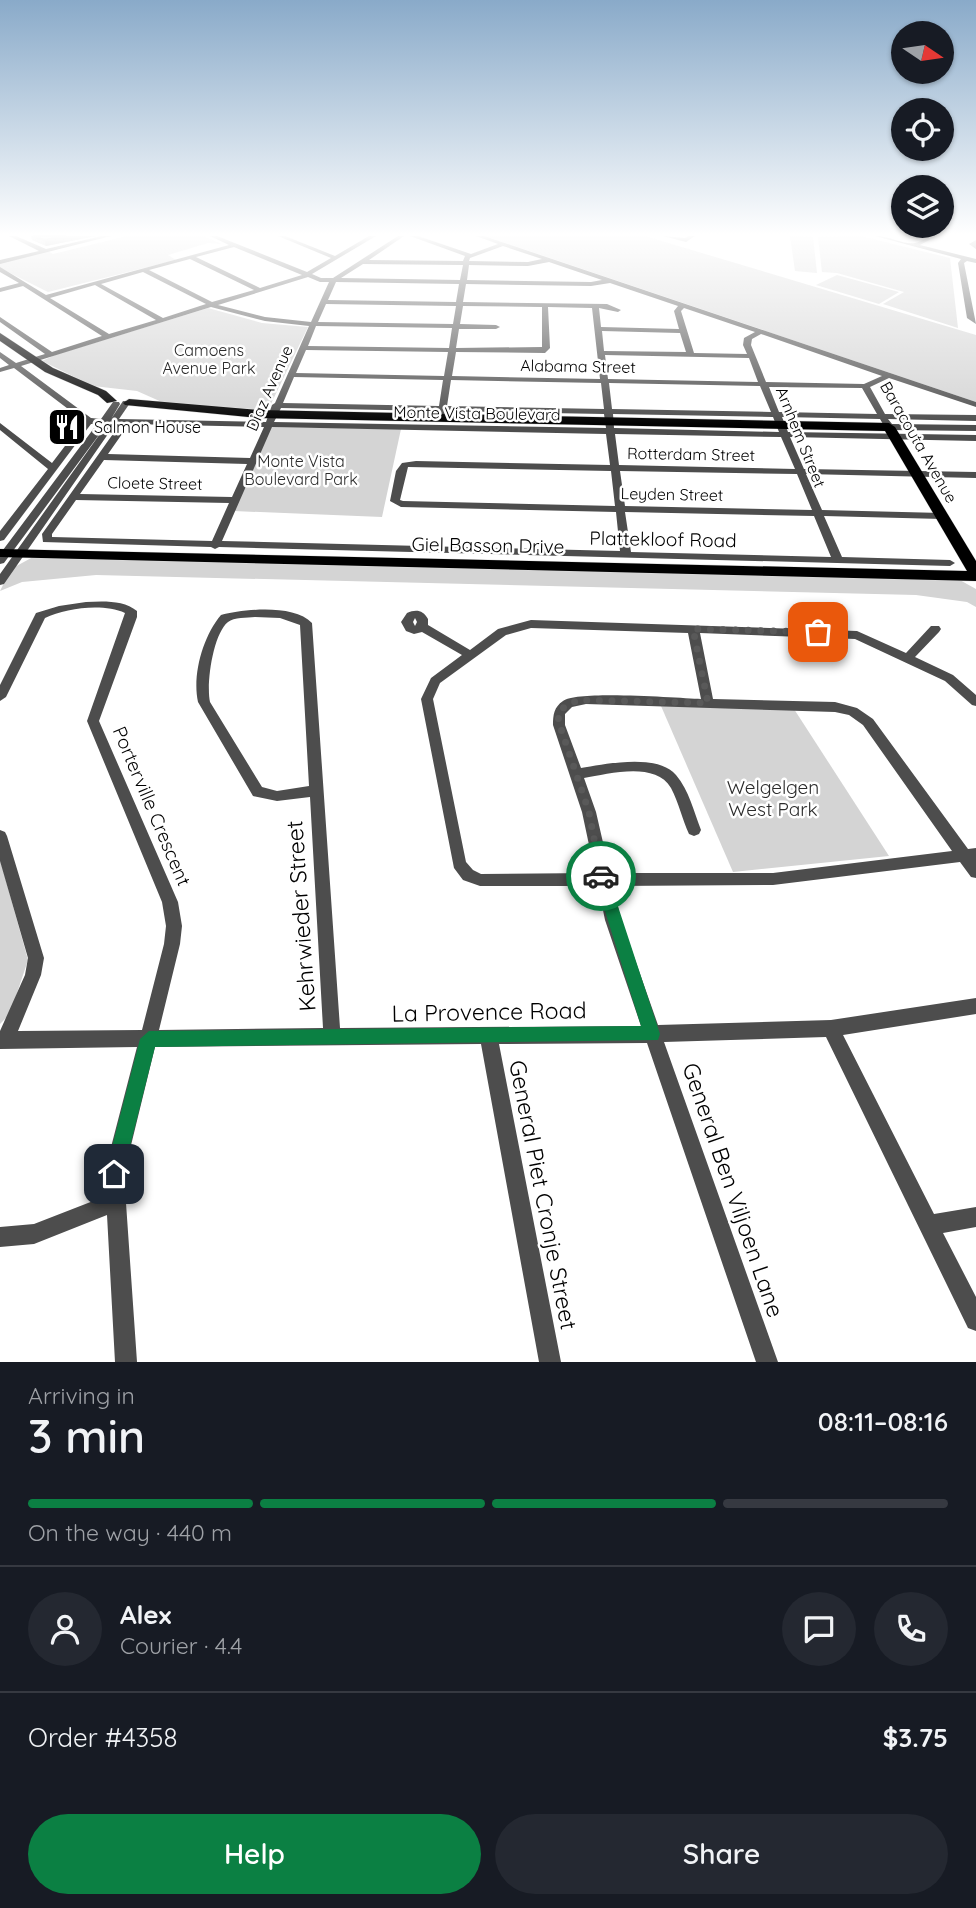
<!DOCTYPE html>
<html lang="en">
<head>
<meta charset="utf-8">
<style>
	:root { --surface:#171b24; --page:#242831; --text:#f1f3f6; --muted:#9ea1a6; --line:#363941; --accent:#0b8043 }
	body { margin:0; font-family:Quicksand,sans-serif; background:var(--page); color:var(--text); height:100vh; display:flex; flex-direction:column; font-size:26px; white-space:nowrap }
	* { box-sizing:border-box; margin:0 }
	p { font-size:23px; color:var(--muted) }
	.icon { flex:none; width:38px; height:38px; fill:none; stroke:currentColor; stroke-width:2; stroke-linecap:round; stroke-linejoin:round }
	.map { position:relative; height:1362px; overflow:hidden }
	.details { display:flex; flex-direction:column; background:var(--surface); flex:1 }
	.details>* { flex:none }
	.needle { width:46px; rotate:103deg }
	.tools { position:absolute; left:891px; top:21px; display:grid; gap:14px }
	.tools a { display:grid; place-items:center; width:63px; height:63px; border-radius:50%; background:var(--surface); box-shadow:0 2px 5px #0004; font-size:35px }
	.pin { position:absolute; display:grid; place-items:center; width:60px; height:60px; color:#fff; margin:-30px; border-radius:14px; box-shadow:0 4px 10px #0006 }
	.courier { position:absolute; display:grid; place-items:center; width:70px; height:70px; margin:-35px; border:5px solid #0b8043; border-radius:50%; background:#fff; color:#222; box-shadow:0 2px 9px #0007 }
	.headline em { font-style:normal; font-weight:600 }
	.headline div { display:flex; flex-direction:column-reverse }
	.headline { display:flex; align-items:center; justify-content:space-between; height:119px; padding:0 28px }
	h1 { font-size:46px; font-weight:600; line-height:52px }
	.bar { display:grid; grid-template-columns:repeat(4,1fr); gap:10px 7px; align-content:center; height:84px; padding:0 28px }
	.bar i { height:9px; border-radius:5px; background:var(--line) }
	.bar .selected { background:var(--accent) }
	.bar p { grid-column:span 4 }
	.line { display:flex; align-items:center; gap:18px; padding:0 28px; border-top:2px solid var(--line) }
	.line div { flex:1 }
	.round { display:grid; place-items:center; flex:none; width:74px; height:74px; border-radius:37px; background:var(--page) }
	.primary-button { display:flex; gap:14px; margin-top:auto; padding:14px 28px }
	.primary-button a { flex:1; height:80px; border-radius:42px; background:var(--accent); color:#fff; font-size:28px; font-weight:600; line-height:80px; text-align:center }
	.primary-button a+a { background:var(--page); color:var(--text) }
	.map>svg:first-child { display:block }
	.green { fill:#d4d4d4 }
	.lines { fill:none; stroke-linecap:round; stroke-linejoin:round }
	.major-casing { stroke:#dbdbdb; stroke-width:1 }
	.minor { fill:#4d4d4d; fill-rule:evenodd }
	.major { fill:#000; fill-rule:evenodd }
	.wall { fill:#a3a3a3 }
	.shaded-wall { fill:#848484 }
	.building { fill:#bdbdbd; stroke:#848484; stroke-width:2 }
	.route { fill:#0b8043 }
	.done { stroke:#595959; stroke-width:7; stroke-dasharray:0 12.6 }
	.labels { text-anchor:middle; stroke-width:5; stroke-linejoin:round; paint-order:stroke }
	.far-park-label { font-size:16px; fill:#2b2b2b; stroke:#fff }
	.far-street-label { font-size:16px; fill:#000; stroke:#fff }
	.far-poi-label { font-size:16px; fill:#000; stroke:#fff; text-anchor:start }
	.street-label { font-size:19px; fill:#000; stroke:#fff }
	.park-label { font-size:19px; fill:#2b2b2b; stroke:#fff }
	.near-street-label { font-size:23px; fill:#000; stroke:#fff }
</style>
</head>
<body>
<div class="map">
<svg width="976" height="1362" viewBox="0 0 976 1362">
	<rect width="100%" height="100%" fill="#fff"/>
	<g class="green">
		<path d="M127,236H203L222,244L208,243L168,255L176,260L48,292L0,268V263L48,251L53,254Z"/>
		<path d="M485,236H645L976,335V402Z"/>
		<path d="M790,236L813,237L817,273L795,271Z"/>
		<path d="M861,236L950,258L958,328L883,304L904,292L837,273L822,272L818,237Z"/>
		<path d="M837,275L899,292L879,304L816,285Z"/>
		<path d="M208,308L262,323L308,327L268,410L164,403L137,391L93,386L42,361L55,355Z"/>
		<path d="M271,427L401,429L382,517L234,511Z"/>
		<path d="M33,557L958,579L976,589V607L967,602L916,595L96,575L22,582L0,591L11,569Z"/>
		<path d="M661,706L794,709L889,856L733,872Z"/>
		<path d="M0,859L28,960L10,1014L0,1024Z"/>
	</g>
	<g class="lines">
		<g class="major-casing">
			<g id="major">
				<path d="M0,333L53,368L106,391L117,401L107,403L98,395L45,372L0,341Z"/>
				<path d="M129,399L258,410L889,423L895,427L976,561V581L0,557V549L967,571L885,431L258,418L125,405L123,403Z"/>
			</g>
		</g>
		<g class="minor">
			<path d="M9,236H16L46,249L102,236H111L0,264V260L39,251Z"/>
			<path d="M210,236H217L307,272L331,258L278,236H285L335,256L369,236H376L312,274L321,278H333L398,236H404L369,260L463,261L465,256L410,236H418L471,254L498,244L476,236H484L976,402V407L889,378L870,387L885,414L976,415V421L888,419L892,424L976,425V431L889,430L886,429L880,419L782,417L788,432L976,435V441L790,437L804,469L976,472V478L806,474L822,510L942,513L947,516L942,519L824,516L842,557L950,560L955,563L950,566L219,547L215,549L211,547L43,542L42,534L120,424H115L4,584L0,585V574L107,424L4,563L0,564V554L97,424H91L4,540L0,541V531L48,469L0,430V423L52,463L84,421L14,368L0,372V368L9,365L0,358V352L16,363L45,354L0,322V317L52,352L102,336L23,286L0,292V288L19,283L0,272V267L46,295L229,245ZM503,246L542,259L528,262L469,261L470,258ZM234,247L302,275L260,288L196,257ZM190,259L254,290L212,302L149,270ZM549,262L602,280L591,282L467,280L469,265L528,266ZM363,264L463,265L460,280L341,278ZM143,272L206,304L163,318L101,284ZM308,277L320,282H329L311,322L265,317L218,305ZM336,282L459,284L456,302L328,300ZM610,283L678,306L674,311L679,329L601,327L599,308L618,312L621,310L607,304L463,302L466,284L591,286ZM95,285L156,320L109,334L50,298ZM326,304L456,306L453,324L318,322ZM463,306L542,307V347L456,348L459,329H496L500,327L496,325L460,324ZM211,307L265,321L309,326L275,403L272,405L266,422L119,419L130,403L126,401H123L111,419L120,404L119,402H113L101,419L91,418L21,366ZM548,307L592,308L600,379L452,376L456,352L545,353L550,348ZM684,308L755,332L744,338L743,345L747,354L694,353L681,311ZM316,326L452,328L449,348L308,346ZM602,331L680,333L686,352L604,351ZM761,334L882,376L864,384L766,382L751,345L752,339ZM306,350L448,352L444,376L296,373ZM605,355L749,358L758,382L608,379ZM294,377L443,380L439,406L283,403ZM451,380L601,383L604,409L447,406ZM609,383L760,386L771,412L612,409ZM769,387L862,388L877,414L779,412ZM281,408L438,411L439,415H445L447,411L604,414L606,428L274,422ZM613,414L773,417L779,432L614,428ZM129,424L264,427L250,458L108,454ZM272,427L606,434L610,465L416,461L402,463L396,471L390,501L401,507L616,512L620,551L222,541ZM615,434L781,437L795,469L619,465ZM104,460L247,464L232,497L80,494ZM408,467L611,471L615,506L403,501L400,500ZM620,471L797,474L812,510L625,506ZM76,500L229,503L212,541L52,537V534ZM625,512L814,516L831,557L631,552Z"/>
			<path d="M663,236L685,238L689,236H695L686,242Z"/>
			<path d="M875,236C888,235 903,245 915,243C923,241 928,236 937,236L920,245L976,259V263L967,261L964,263L976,324L967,318L958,263L961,259Z"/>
			<path d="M976,240V249L969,244Z"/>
			<path d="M86,602C103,601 124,600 137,611V617L99,721L178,902L182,926L180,944L159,1030L323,1028L310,797L277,801L253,796L198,702C192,675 203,636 221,615C244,609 294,604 312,623L340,1028L641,1026L605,920L598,886H480L463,880L454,868L421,699L431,678L462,655L422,632L414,634L406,631L401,622L407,613C416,609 423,610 428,619V625L470,650L498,629L531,620L857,631L906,653L931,626H939L941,629L939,632L915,657L953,675L976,695V706L972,705L945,681L855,639L700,633L713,699L835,702L857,708L873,719L968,849L976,848V878L971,877L960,862L773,885L613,886L621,920L658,1025L831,1020L976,998V1014L843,1035L934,1214L976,1207V1227L943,1233L976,1297V1331L968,1328L826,1037L664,1042L778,1362H756L647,1043L499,1044L561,1362H539L481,1044L155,1047L124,1174L137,1362H115L107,1215L34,1244L0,1247V1227L34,1224L106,1196L104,1174L137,1047L0,1049V1031L25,975L28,958L0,861V830L5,832L7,836L44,958L41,975L18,1031L142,1030L164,944L166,926L162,902L87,721L125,613C103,603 66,608 45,618L6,697L0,701V685L36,613L59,606ZM255,617L280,618L300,625L309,786L277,791L262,787L210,702C206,684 213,634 228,622C234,617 247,618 255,617ZM415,618L417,622L415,626L413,622ZM531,628L688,633L701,699C677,698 578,690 563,701C554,707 553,715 553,725L582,812L595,873L481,874L473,870L466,862L433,699L440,683L506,635ZM586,704L835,712L849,715L863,725L952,851L773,873H610L596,812L584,778C609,774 655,761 671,788C679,803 682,819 689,834L694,836L699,834L701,830C694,812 689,790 676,775C657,753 606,764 581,768L565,725V714L572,707Z"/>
		</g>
		<use href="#major" class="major"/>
	</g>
	<path class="wall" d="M31,236H95L46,246L32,240Z"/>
	<path class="shaded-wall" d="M66,236H95L46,246L44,240Z"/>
	<path class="building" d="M33,236H66L44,240Z"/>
	<linearGradient id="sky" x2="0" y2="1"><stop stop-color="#89aac9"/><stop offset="0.55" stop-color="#fff"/><stop offset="1" stop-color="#fff" stop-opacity="0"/></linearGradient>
	<rect width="976" height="426" fill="url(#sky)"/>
	<path class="route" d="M601,870L608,876L660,1034L658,1040L155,1047L123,1174L120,1180L114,1183L107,1180L105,1174L140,1039L149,1031L641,1026L594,876Z"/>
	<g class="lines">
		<path class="done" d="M601,876L589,812L558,720L561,709L578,700L708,703L693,629L818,632"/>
	</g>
	<defs>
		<g id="restaurant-square" transform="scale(2.0125)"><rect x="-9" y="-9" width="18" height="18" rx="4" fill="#000" stroke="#fff"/><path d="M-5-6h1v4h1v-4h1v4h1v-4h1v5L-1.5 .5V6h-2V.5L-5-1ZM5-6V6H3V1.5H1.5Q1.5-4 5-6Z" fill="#fff"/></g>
	</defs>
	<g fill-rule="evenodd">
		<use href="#restaurant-square" x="67" y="427"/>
	</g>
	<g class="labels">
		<g class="far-park-label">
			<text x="209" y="356">Camoens<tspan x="209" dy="18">Avenue Park</tspan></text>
			<text x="301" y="467">Monte Vista<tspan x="301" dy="18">Boulevard Park</tspan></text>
		</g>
		<g class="far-street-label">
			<text transform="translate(578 366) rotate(1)" y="6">Alabama Street</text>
			<text transform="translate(269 388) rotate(-66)" y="6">Diaz Avenue</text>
			<text transform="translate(477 413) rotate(1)" y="6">Monte Vista Boulevard</text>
			<text transform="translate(801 437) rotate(68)" y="6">Arnhem Street</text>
			<text transform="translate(919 442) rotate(60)" y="6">Baracouta Avenue</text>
			<text transform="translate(691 454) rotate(1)" y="6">Rotterdam Street</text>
			<text transform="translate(155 483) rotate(1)" y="6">Cloete Street</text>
			<text transform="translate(672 494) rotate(1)" y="6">Leyden Street</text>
		</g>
		<g class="far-poi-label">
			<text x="94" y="433">Salmon House</text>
		</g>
		<g class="street-label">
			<text transform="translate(663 539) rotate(1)" y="7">Plattekloof Road</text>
			<text transform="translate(488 545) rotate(1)" y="7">Giel Basson Drive</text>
			<text transform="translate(152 806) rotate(67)" y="7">Porterville Crescent</text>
		</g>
		<g class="park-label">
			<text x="773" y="794">Welgelgen<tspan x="773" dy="22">West Park</tspan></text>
		</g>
		<g class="near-street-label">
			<text transform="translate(301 916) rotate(-94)" y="8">Kehrwieder Street</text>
			<text transform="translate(489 1012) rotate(-1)" y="8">La Provence Road</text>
			<text transform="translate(733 1190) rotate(71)" y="8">General Ben Viljoen Lane</text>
			<text transform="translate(543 1195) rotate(79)" y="8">General Piet Cronje Street</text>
		</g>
	</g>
</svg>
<div class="tools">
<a><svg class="needle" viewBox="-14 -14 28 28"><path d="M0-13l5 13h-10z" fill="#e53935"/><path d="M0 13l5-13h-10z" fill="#9ea1a6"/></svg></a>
<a><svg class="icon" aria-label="locate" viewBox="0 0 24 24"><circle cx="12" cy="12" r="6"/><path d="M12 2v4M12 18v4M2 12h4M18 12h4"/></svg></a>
<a><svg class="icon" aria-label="layers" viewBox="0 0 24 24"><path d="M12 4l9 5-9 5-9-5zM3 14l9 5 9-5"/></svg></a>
</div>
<div class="pin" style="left:818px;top:632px;background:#ea580c"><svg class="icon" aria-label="bag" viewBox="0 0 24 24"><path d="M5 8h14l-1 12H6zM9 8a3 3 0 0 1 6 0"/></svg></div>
<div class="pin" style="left:114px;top:1174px;background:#1f2937"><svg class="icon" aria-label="home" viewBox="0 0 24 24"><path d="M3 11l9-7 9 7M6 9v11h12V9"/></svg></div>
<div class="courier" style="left:601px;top:876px"><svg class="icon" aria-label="car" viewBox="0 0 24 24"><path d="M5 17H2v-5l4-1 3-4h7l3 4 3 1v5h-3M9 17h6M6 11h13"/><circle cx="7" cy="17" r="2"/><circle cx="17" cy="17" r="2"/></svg></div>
</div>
<section class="details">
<div class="headline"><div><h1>3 min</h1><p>Arriving in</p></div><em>08:11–08:16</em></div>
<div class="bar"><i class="selected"></i><i class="selected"></i><i class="selected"></i><i></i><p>On the way · 440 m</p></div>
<div class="line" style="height:126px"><a class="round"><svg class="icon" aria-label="person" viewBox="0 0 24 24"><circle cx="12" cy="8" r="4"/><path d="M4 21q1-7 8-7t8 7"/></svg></a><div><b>Alex</b><p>Courier · 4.4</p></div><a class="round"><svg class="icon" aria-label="chat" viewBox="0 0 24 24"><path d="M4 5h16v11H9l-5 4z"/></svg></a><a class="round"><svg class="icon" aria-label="phone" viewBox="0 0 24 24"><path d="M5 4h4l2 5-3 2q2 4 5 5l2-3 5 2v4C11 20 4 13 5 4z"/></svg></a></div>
<div class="line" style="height:91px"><div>Order #4358</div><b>$3.75</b></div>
<div class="primary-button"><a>Help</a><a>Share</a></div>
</section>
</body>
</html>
